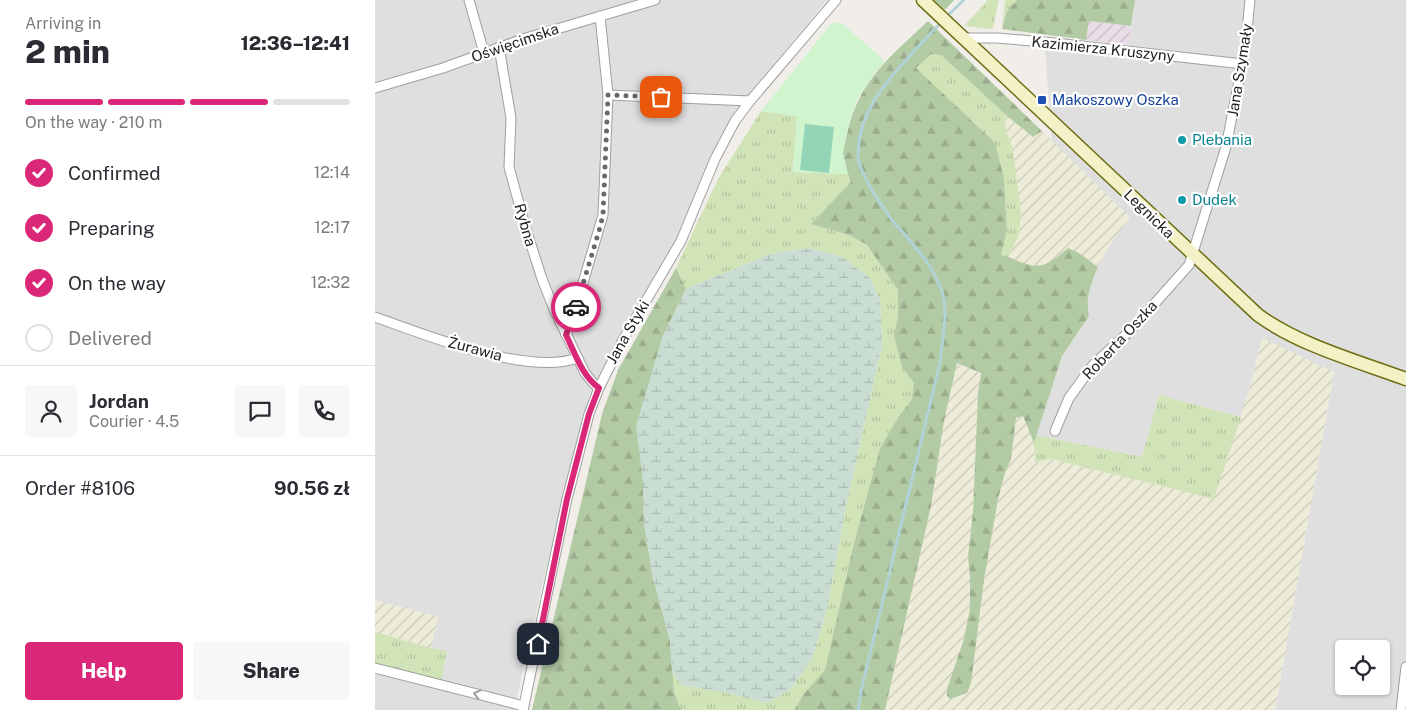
<!DOCTYPE html>
<html lang="en">
<head>
<meta charset="utf-8">
<style>
	:root { --surface:#fff; --page:#f7f7f7; --text:#2b2b33; --muted:#7c7c81; --line:#e1e1e2; --accent:#db2777 }
	body { margin:0; font-family:"Public Sans",sans-serif; background:var(--page); color:var(--text); height:100vh; display:flex; flex-direction:column; font-size:19px; white-space:nowrap }
	* { box-sizing:border-box; margin:0 }
	p { font-size:16px; color:var(--muted) }
	.icon { flex:none; width:28px; height:28px; fill:none; stroke:currentColor; stroke-width:2; stroke-linecap:round; stroke-linejoin:round }
	.map { position:relative; flex:1; overflow:hidden }
	.drawer { display:flex; flex-direction:column; background:var(--surface); width:375px }
	.drawer>* { flex:none }
	.fabs { position:absolute; left:960px; top:640px; display:grid; gap:10px }
	.fabs a { display:grid; place-items:center; width:55px; height:55px; border-radius:5px; background:var(--surface); box-shadow:0 1px 4px #0004; font-size:25px }
	.pin { position:absolute; display:grid; place-items:center; width:42px; height:42px; color:#fff; margin:-21px; border-radius:10px; box-shadow:0 2px 8px #0006 }
	.courier { position:absolute; display:grid; place-items:center; width:50px; height:50px; margin:-25px; border:4px solid #db2777; border-radius:50%; background:#fff; color:#222; box-shadow:0 1px 6px #0007 }
	.headline em { font-style:normal; font-weight:800 }
	.headline div { display:flex; flex-direction:column-reverse }
	.headline { display:flex; align-items:center; justify-content:space-between; height:85px; padding:0 25px }
	h1 { font-size:32px; font-weight:800; line-height:38px }
	.bar { display:grid; grid-template-columns:repeat(4,1fr); gap:8px 5px; align-content:center; height:60px; padding:0 25px }
	.bar i { height:6px; border-radius:4px; background:var(--line) }
	.bar .current { background:var(--accent) }
	.bar p { grid-column:span 4 }
	.line { display:flex; align-items:center; gap:12px; padding:0 25px; border-top:1px solid var(--line) }
	.line div { flex:1 }
	.round { display:grid; place-items:center; flex:none; width:52px; height:52px; border-radius:5px; background:var(--page) }
	ol { padding:0 25px; list-style:none }
	li { display:flex; align-items:center; gap:15px; height:55px }
	li p { margin-inline-start:auto }
	li .icon { padding:5px; border-radius:50%; background:var(--accent); color:#fff; stroke-width:4 }
	li:last-child { color:var(--muted) }
	li i { width:28px; height:28px; border:2px solid var(--line); border-radius:50% }
	.cta { display:flex; gap:10px; margin-top:auto; padding:10px 25px }
	.cta a { flex:1; height:58px; border-radius:5px; background:var(--accent); color:#fff; font-size:20px; font-weight:800; line-height:58px; text-align:center }
	.cta a+a { background:var(--page); color:var(--text) }
	main { display:flex; flex:1; min-height:0 }
	.map>svg:first-child { display:block }
	.residential { fill:#e0dfdf; fill-rule:evenodd }
	.industrial { fill:url(#industrial-furrows) }
	.farmland { fill:url(#farmland-furrows) }
	.grass { fill:url(#grass-tufts) }
	.forest { fill:url(#forest-firs) }
	.wetland { fill:url(#wetland-marsh) }
	.park { fill:#cff4ce }
	.pitch { fill:#93d5b6 }
	.lines { fill:none; stroke-linecap:round; stroke-linejoin:round }
	.stream { stroke:#b1d3d8; stroke-width:3 }
	.minor-casing { stroke:#9f9f9f; stroke-width:11 }
	.secondary-casing { stroke:#6d6e14; stroke-width:15 }
	.minor { stroke:#fff; stroke-width:9 }
	.secondary { stroke:#f3f1c6; stroke-width:12 }
	.oneway { stroke:#9c9c9c }
	.done { stroke:#6a6968; stroke-width:5; stroke-dasharray:0 9 }
	.route { stroke:#db2777; stroke-width:6 }
	.transit-dot { fill:#1a4fb4; stroke:#fff; stroke-width:2 }
	.culture-dot { fill:#0f9aa8; stroke:#fff; stroke-width:2 }
	.labels { text-anchor:middle; stroke-width:4.5; stroke-linejoin:round; paint-order:stroke }
	.street-label { font-size:15px; fill:#222; stroke:#fff }
	.transit-label { font-size:15px; fill:#164399; stroke:#fff; text-anchor:start }
	.culture-label { font-size:15px; fill:#0d838f; stroke:#fff; text-anchor:start }
</style>
</head>
<body>
<main>
<section class="drawer">
<div class="headline"><div><h1>2 min</h1><p>Arriving in</p></div><em>12:36–12:41</em></div>
<div class="bar"><i class="current"></i><i class="current"></i><i class="current"></i><i></i><p>On the way · 210 m</p></div>
<ol>
<li><svg class="icon" aria-label="check" viewBox="0 0 24 24"><path d="M5 12l5 5 9-10"/></svg>Confirmed<p>12:14</p></li>
<li><svg class="icon" aria-label="check" viewBox="0 0 24 24"><path d="M5 12l5 5 9-10"/></svg>Preparing<p>12:17</p></li>
<li><svg class="icon" aria-label="check" viewBox="0 0 24 24"><path d="M5 12l5 5 9-10"/></svg>On the way<p>12:32</p></li>
<li><i></i>Delivered</li>
</ol>
<div class="line" style="height:90px"><a class="round"><svg class="icon" aria-label="person" viewBox="0 0 24 24"><circle cx="12" cy="8" r="4"/><path d="M4 21q1-7 8-7t8 7"/></svg></a><div><b>Jordan</b><p>Courier · 4.5</p></div><a class="round"><svg class="icon" aria-label="chat" viewBox="0 0 24 24"><path d="M4 5h16v11H9l-5 4z"/></svg></a><a class="round"><svg class="icon" aria-label="phone" viewBox="0 0 24 24"><path d="M5 4h4l2 5-3 2q2 4 5 5l2-3 5 2v4C11 20 4 13 5 4z"/></svg></a></div>
<div class="line" style="height:65px"><div>Order #8106</div><b>90.56 zł</b></div>
<div class="cta"><a>Help</a><a>Share</a></div>
</section>
<div class="map">
<svg width="1031" height="710" viewBox="0 0 1031 710">
	<defs>
		<pattern id="industrial-furrows" width="10" height="10" patternUnits="userSpaceOnUse" patternTransform="scale(1.25)"><rect width="10" height="10" fill="#e9dde8"/><path d="M-1 1l2-2M0 10L10 0M9 11l2-2" fill="none" stroke="#c8bdc7"/></pattern>
		<pattern id="farmland-furrows" width="10" height="10" patternUnits="userSpaceOnUse" patternTransform="scale(1.25)"><rect width="10" height="10" fill="#edecd8"/><path d="M-1 1l2-2M0 10L10 0M9 11l2-2" fill="none" stroke="#cbcab9"/></pattern>
		<pattern id="grass-tufts" width="24" height="20" patternUnits="userSpaceOnUse" patternTransform="scale(1.25)"><rect width="24" height="20" fill="#d1e4b7"/><path d="M3 7l-1-3M5 7V3M7 7l1-3M15 17l-1-3M17 17v-4M19 17l1-3" fill="none" stroke="#b3c39d"/></pattern>
		<pattern id="forest-firs" width="22" height="20" patternUnits="userSpaceOnUse" patternTransform="scale(1.25)"><rect width="22" height="20" fill="#b3cba4"/><path d="M5 1l3.5 6h-7zM16 11l3.5 6h-7z" fill="#9aae8d"/></pattern>
		<pattern id="wetland-marsh" width="20" height="14" patternUnits="userSpaceOnUse" patternTransform="scale(1.25)"><rect width="20" height="14" fill="#c9ddd2"/><path d="M1 5h8M5 5V1M11 12h8M15 12V8" fill="none" stroke="#acbdb4"/></pattern>
	</defs>
	<rect width="100%" height="100%" fill="#f1eeea"/>
	<g class="residential">
		<path d="M0,0H452L358,114L341,146L307,228L284,272L244,337L214,397L184,512L139,710H0Z"/>
		<path d="M760,0H1031V710H900L959,372L874,390L866,417L784,395L767,457L661,435L687,356L714,316L712,306L716,282L731,251L754,217L677,143L670,49L752,59ZM969,649H1006V686H969Z"/>
	</g>
	<path class="industrial" d="M714,21L756,26L754,45L711,40Z"/>
	<g class="farmland">
		<path d="M632,116L658,136L667,131L755,217L731,251L723,267L704,253L664,267L651,265L633,258L644,234L630,126Z"/>
		<path d="M887,338L959,372L900,710H510L556,506L569,421L582,363L606,373L603,392L598,512L593,556L595,577V609L588,642L572,689L605,614L609,580L623,499L630,473L636,459L641,418L648,416L659,443L660,462L676,459L839,499L874,390Z"/>
		<path d="M0,600L63,616L56,648L0,632Z"/>
	</g>
	<g class="grass">
		<path d="M613,0H624L618,28L615,29L589,26Z"/>
		<path d="M630,0H642L632,11L627,29Z"/>
		<path d="M556,54L566,55L632,116L630,126L638,150L646,212L644,234L633,258L625,255L632,230L629,178L540,68Z"/>
		<path d="M386,111L422,116L418,172L473,174L476,182L436,224L474,235L492,245L523,290V317L519,336L527,367L540,383L537,399L524,416L505,448L478,547L450,670L428,695L419,710H306L299,692L297,673L307,685L352,693L393,703L416,689L438,656L452,609L471,506L507,345L505,300L495,278L467,257L434,248L395,254L311,289L301,268L343,179Z"/>
		<path d="M784,395L866,417L839,499L676,459L660,462L659,443L661,435L767,457Z"/>
		<path d="M0,632L56,648L72,651L66,681L0,664Z"/>
	</g>
	<g class="forest">
		<path d="M559,0H579L570,10Z"/>
		<path d="M642,0H760L756,26L714,21L711,40L627,29L632,11Z"/>
		<path d="M553,21L667,131L658,137L632,116L566,55L556,54L541,68L620,143L629,178L632,230L626,255C661,266 662,275 693,248L704,253L723,267C716,283 710,299 714,316L687,356L659,443L648,416L641,418L636,459L630,473L623,499L609,580L596,683L592,693L575,699L572,696V689L588,642L595,609V577L593,556L598,512L603,392L606,373L582,363L569,421L556,506L510,710H419L428,695L450,670L478,547L505,448L524,416L537,399L539,383L527,367L519,336L523,317V290L492,245L474,235L436,224L476,182C473,173 468,162 468,152C468,146 471,139 472,134C484,80 515,57 553,21Z"/>
		<path d="M301,268L311,289L287,338L268,482L269,523L278,578L295,640L299,692L306,710H157L227,414L243,370Z"/>
	</g>
	<path class="wetland" d="M434,248L467,257L495,278L505,300L507,345L471,506L452,609L438,656L416,689L393,703L352,693L307,685L297,673L295,640L278,578L269,523L268,482L261,426L287,338L311,289L395,254Z"/>
	<path class="park" d="M462,22L469,25L510,61L495,79L482,100L474,123L468,153L473,174L418,172L422,116L386,111L456,24Z"/>
	<path class="pitch" d="M430,124L459,127L454,173L425,170Z"/>
	<g class="lines">
		<g class="stream">
			<path d="M571,17L589,0"/>
			<path d="M483,710L486,691L565,363C567,341 573,316 568,295C560,266 536,242 517,220C507,207 484,173 483,157C482,116 507,86 533,58C544,46 555,33 567,22"/>
		</g>
		<g class="minor-casing">
			<g id="minor">
				<path d="M94,0L109,53"/>
				<path d="M588,38H622L680,43L868,64"/>
				<path d="M124,47L136,118L134,167L150,226L167,279L179,309L210,373L219,384L224,388"/>
				<path d="M0,88L68,68L148,39L280,0"/>
				<path d="M233,95L375,101"/>
				<path d="M0,317C51,335 151,376 203,358"/>
				<path d="M191,335L197,320L228,215L233,95L225,16"/>
				<path d="M680,431L694,398L718,365L757,329L814,265L851,147L870,50L875,0"/>
				<path d="M0,668L149,706"/>
				<path d="M148,710L192,499L214,414L224,388L248,340L306,241L340,159L360,121L375,101L461,0"/>
				<path d="M1026,710L1031,667"/>
			</g>
		</g>
		<g class="secondary-casing">
			<path id="secondary" d="M548,0L883,315C924,345 982,361 1031,379"/>
		</g>
		<use href="#minor" class="minor"/>
		<use href="#secondary" class="secondary"/>
	</g>
	<defs><path id="oneway-chevron" d="M-2-3.5L2.5 0L-2 3.5" fill="none" stroke-width="1.6" stroke-linecap="round" stroke-linejoin="round" transform="scale(1.25)"/></defs>
	<use class="oneway" href="#oneway-chevron" transform="translate(102 694) rotate(-165)"/>
	<g class="lines">
		<path class="done" d="M201,307L224,231L228,215L233,95L286,97"/>
		<path class="route" d="M163,644L192,499L214,414L224,388C207,376 200,353 191,335L201,307"/>
	</g>
	<rect class="transit-dot" x="662" y="95" width="10" height="10" rx="2.5"/>
	<g class="culture-dot">
		<circle cx="807" cy="140" r="5"/>
		<circle cx="807" cy="200" r="5"/>
	</g>
	<g class="labels">
		<g class="street-label">
			<text transform="translate(140 43) rotate(-19)" y="5">Oświęcimska</text>
			<text transform="translate(728 49) rotate(6)" y="5">Kazimierza Kruszyny</text>
			<text transform="translate(865 70) rotate(-81)" y="5">Jana Szymały</text>
			<text transform="translate(774 214) rotate(44)" y="5">Legnicka</text>
			<text transform="translate(150 225) rotate(74)" y="5">Rybna</text>
			<text transform="translate(253 332) rotate(-60)" y="5">Jana Styki</text>
			<text transform="translate(745 340) rotate(-47)" y="5">Roberta Oszka</text>
			<text transform="translate(100 349) rotate(15)" y="5">Żurawia</text>
		</g>
		<g class="transit-label">
			<text x="677" y="105">Makoszowy Oszka</text>
		</g>
		<g class="culture-label">
			<text x="817" y="145">Plebania</text>
			<text x="817" y="205">Dudek</text>
		</g>
	</g>
</svg>
<div class="fabs">
<a><svg class="icon" aria-label="locate" viewBox="0 0 24 24"><circle cx="12" cy="12" r="6"/><path d="M12 2v4M12 18v4M2 12h4M18 12h4"/></svg></a>
</div>
<div class="pin" style="left:286px;top:97px;background:#ea580c"><svg class="icon" aria-label="bag" viewBox="0 0 24 24"><path d="M5 8h14l-1 12H6zM9 8a3 3 0 0 1 6 0"/></svg></div>
<div class="pin" style="left:163px;top:644px;background:#1f2937"><svg class="icon" aria-label="home" viewBox="0 0 24 24"><path d="M3 11l9-7 9 7M6 9v11h12V9"/></svg></div>
<div class="courier" style="left:201px;top:307px"><svg class="icon" aria-label="car" viewBox="0 0 24 24"><path d="M5 17H2v-5l4-1 3-4h7l3 4 3 1v5h-3M9 17h6M6 11h13"/><circle cx="7" cy="17" r="2"/><circle cx="17" cy="17" r="2"/></svg></div>
</div>
</main>
</body>
</html>
